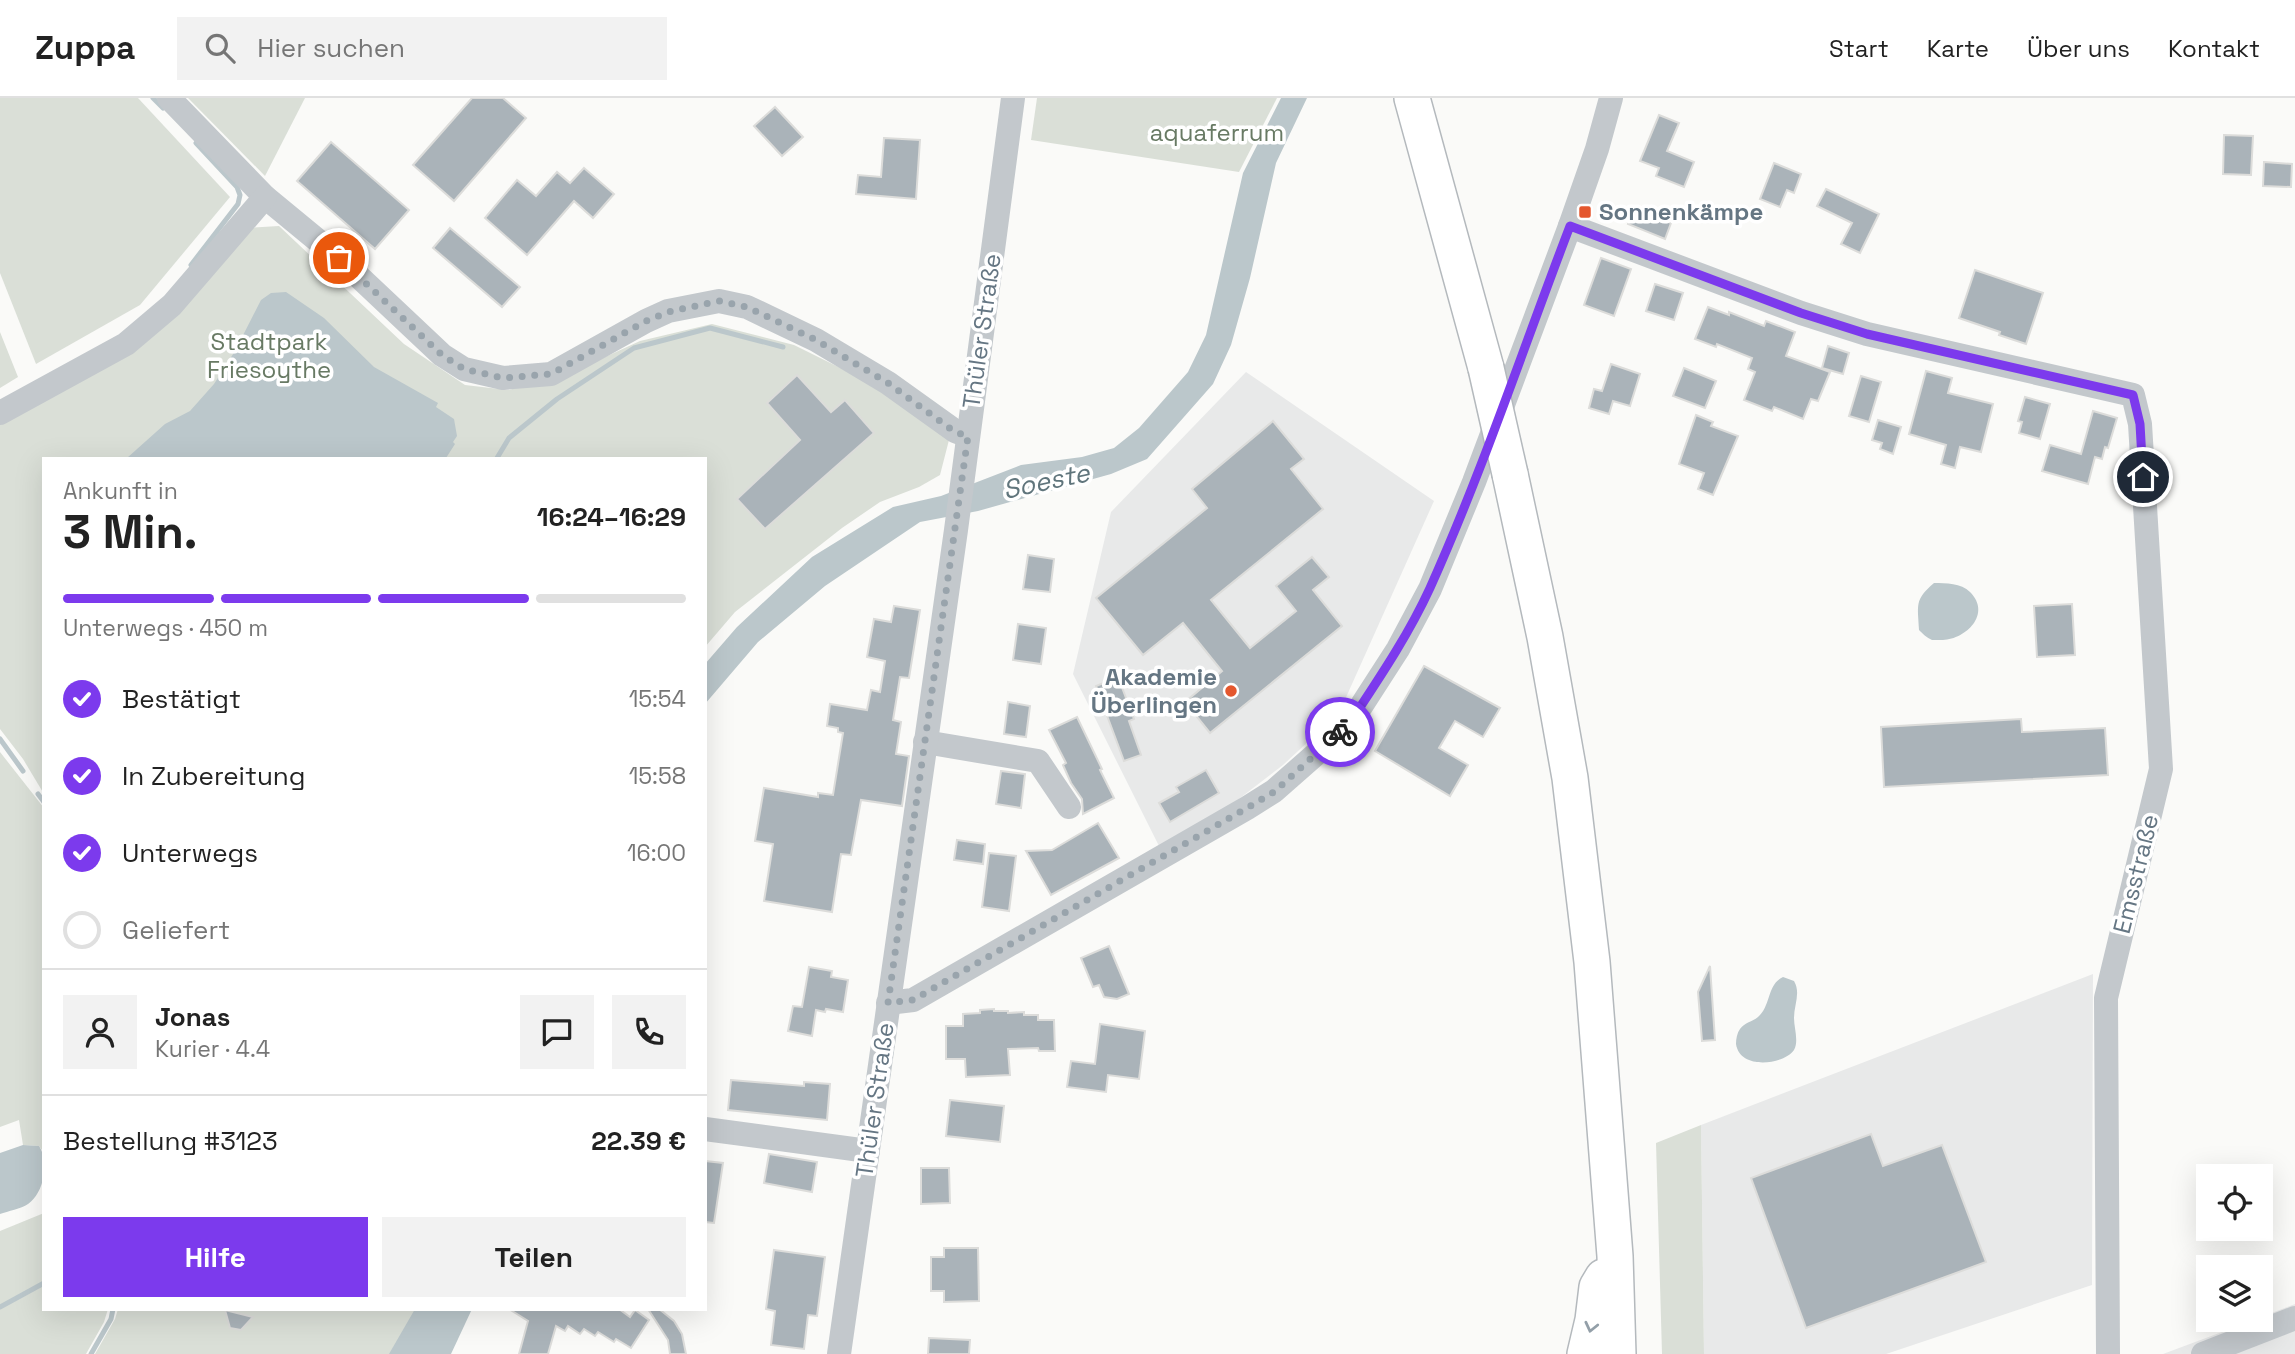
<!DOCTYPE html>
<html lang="de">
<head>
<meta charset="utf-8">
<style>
	:root { --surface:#fff; --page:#f2f2f2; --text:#222; --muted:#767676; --line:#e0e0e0; --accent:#7c3aed }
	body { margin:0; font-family:"Space Grotesk",sans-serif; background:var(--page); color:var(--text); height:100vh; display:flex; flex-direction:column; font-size:26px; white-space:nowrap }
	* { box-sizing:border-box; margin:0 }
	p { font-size:23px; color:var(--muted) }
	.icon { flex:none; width:38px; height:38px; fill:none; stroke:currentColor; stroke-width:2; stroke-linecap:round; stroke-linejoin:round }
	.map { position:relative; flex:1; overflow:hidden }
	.details { position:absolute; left:42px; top:359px; width:665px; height:854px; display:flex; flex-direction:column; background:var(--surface); border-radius:0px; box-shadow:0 7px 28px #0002 }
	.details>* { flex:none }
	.buttons { position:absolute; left:2196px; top:1066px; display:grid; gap:14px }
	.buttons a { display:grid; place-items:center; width:77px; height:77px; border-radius:0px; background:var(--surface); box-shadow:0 7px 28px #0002; font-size:35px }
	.pin { position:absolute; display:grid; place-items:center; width:60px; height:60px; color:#fff; margin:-30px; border:4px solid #fff; border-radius:50%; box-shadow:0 2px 7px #0007 }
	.courier { position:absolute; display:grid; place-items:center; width:70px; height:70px; margin:-35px; border:5px solid #7c3aed; border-radius:50%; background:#fff; color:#222; box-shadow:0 2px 9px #0007 }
	.head em { font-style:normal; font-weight:800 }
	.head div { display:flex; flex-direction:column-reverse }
	.head { display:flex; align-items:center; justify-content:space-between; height:119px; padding:0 21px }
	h1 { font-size:46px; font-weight:800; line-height:52px }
	.bar { display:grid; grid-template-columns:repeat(4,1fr); gap:10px 7px; align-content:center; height:84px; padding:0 21px }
	.bar i { height:9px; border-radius:5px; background:var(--line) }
	.bar .on { background:var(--accent) }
	.bar p { grid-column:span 4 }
	.line { display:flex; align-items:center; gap:18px; padding:0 21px; border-top:2px solid var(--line) }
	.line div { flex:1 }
	.round { display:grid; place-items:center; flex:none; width:74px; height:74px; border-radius:0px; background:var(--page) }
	ol { padding:0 21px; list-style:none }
	li { display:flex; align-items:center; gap:21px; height:77px }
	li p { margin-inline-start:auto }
	li .icon { padding:7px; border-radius:50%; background:var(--accent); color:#fff; stroke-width:4 }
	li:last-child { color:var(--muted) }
	li i { width:38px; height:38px; border:4px solid var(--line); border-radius:50% }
	.button { display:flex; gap:14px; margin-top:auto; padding:14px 21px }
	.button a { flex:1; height:80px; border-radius:0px; background:var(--accent); color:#fff; font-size:28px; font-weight:800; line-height:80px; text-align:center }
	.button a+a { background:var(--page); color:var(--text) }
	header { display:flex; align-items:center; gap:42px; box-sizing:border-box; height:98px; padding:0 35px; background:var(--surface); border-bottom:2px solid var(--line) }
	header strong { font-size:33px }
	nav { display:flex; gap:38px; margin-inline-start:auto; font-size:24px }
	.search { width:490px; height:63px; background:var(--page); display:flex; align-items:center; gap:18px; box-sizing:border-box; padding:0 24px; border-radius:0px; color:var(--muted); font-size:26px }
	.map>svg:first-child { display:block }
	.built { fill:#e8e9e9 }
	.green { fill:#dadfd7 }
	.water { fill:#bbc7cb }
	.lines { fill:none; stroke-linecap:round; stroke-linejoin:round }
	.stream { stroke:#bbc7cb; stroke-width:5 }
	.building { fill:#aab3b9; stroke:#dcdcda; stroke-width:2 }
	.highway-casing { stroke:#b4b9bd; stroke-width:38 }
	.minor { stroke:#c3c8cc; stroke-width:24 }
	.highway { stroke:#fff; stroke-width:35 }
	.highway-bridge-casing { stroke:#b4b9bd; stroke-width:38; stroke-linecap:butt }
	.highway-bridge { stroke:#fff; stroke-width:35 }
	.oneway { stroke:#939fa8 }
	.done { stroke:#99a4ac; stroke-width:7; stroke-dasharray:0 12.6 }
	.route { stroke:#7c3aed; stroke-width:9 }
	.poi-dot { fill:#e4572e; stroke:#fff; stroke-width:2.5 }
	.labels { text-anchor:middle; stroke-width:7; stroke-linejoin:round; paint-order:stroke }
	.park-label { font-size:24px; fill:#687a64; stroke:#fff }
	.poi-label { font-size:24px; font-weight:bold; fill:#657683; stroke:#fff; text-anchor:start }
	.street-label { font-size:24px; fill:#657683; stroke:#fff }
	.water-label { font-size:26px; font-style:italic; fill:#60757c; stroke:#fff }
</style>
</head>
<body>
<header>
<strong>Zuppa</strong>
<div class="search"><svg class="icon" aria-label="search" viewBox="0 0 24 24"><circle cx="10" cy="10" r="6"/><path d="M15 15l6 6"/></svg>Hier suchen</div>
<nav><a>Start</a><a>Karte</a><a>Über uns</a><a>Kontakt</a></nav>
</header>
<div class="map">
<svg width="2295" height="1256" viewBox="0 0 2295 1256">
	<rect width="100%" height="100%" fill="#fafaf8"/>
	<g class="built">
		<path d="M1246,274L1434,403L1339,615L1283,667L1231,707L1159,748L1073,576L1111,414Z"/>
		<path d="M2093,876L2092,1187L1886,1256H1704L1701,1027Z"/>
		<path d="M2295,1206V1256H2163L2254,1222H2261V1219Z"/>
	</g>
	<g class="green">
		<path d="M0,0H138L230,99L140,207L36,266L0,175Z"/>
		<path d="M188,0H305L265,78Z"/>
		<path d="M1037,0H1277L1239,74L1031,42Z"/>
		<path d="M279,128L404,246L465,287L508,292L557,281L640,243L712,226L794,247L887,293L949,342L940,377L919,389L880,404L842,430L735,514L705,549V360H44V696L23,661L0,631V325L144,245L246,130Z"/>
		<path d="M0,234L18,279L0,290Z"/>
		<path d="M0,654L44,710V1055L39,1048L23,1047L19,1022L0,1029Z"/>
		<path d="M1701,1027L1704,1256H1662L1656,1045Z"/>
		<path d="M44,1115V1211H108L104,1224L86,1256H0V1133Z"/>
		<path d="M118,1211H438L406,1256H95L115,1221Z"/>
	</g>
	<g class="water">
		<path d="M1281,0H1307L1276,65L1250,180L1231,247L1213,286L1147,361L1111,376L978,413L920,424L825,488L758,544L705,606V566L737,529L812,459L893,409L941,398L1021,367L1082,359L1114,350L1139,330L1188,274L1206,237L1243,75Z"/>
		<path d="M286,194L324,220L374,269L438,305L436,309L454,321L457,338L453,344L455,346L446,360H127L165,326L190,313L214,286L235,253L261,202L271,195Z"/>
		<path d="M1934,485C1946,485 1961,485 1970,494C1992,516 1966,541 1943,542C1941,542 1933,542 1932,542C1927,540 1922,535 1919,532C1918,507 1914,502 1934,485Z"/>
		<path d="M1783,879L1794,883C1801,895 1794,907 1794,920C1794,930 1799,943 1794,952C1785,966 1740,973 1736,946C1736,941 1737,935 1740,931C1745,924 1752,924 1758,919C1771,908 1767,886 1783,879Z"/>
		<path d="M23,1047L39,1048C50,1064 44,1095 28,1106C21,1111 8,1113 0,1116V1055Z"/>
		<path d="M415,1211H472L451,1256H389Z"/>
	</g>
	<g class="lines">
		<g class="stream">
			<path d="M153,0L163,10"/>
			<path d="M191,167L238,106L240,97L237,89L196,45"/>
			<path d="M497,360L509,340L557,301L634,250L710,230L783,249"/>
			<path d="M0,641L23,673"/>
			<path d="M38,696L44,704"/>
			<path d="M0,1209L44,1185"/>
			<path d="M91,1256L111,1221L113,1211"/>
		</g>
	</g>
	<g class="building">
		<path d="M472,0H503L526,20L454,103L413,67Z"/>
		<path d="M775,9L803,39L782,58L754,28Z"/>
		<path d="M1659,17L1679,25L1667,53L1694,64L1684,89L1656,78L1659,70L1640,63Z"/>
		<path d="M2224,37L2253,38L2251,77L2223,76Z"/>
		<path d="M884,40L920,42L916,101L856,96L858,77L881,79Z"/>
		<path d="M331,44L409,112L375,151L297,83Z"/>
		<path d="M2264,64L2292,66L2291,89L2263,88Z"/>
		<path d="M1774,65L1801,76L1794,95L1787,92L1780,109L1760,101Z"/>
		<path d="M584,70L614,96L593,120L574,103L527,157L485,120L517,82L536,98L557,74L570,85Z"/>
		<path d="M1826,91L1879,116L1860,155L1841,146L1852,125L1817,108Z"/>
		<path d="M1634,110L1671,125L1665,141L1628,126Z"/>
		<path d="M450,130L520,189L502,209L433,150Z"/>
		<path d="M1601,160L1631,171L1614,218L1584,207Z"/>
		<path d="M1975,172L2043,195L2026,246L1999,237L2000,234L1959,220Z"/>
		<path d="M1655,186L1683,195L1674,222L1646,213Z"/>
		<path d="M1708,209L1729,217V214L1764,228L1766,223L1795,234L1786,258L1830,274L1818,303L1811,301L1803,321L1774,309L1772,313L1744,302L1755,274L1748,271L1752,260L1717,246L1716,249L1695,241Z"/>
		<path d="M1828,248L1849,255L1843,276L1822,270Z"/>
		<path d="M1611,266L1640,276L1630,308L1613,303L1609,316L1589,310L1594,291L1602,293Z"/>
		<path d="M1684,270L1716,283L1705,310L1673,298Z"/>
		<path d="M1926,273L1952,280L1948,295L1993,306L1981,354L1960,349L1955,370L1941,366L1946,347L1909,336Z"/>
		<path d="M797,277L831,314L845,302L874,335L765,431L737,401L800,342L767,305Z"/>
		<path d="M1861,278L1881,284L1869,324L1849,318Z"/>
		<path d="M2025,299L2050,306L2040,341L2019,335L2022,324L2018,323Z"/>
		<path d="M2093,313L2117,320L2108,350L2105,349L2102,361L2095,359L2088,386L2042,373L2050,347L2081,356Z"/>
		<path d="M1696,317L1713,324L1711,328L1738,338L1713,397L1698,391L1704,375L1679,366Z"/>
		<path d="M1878,322L1901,329L1893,356L1880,351L1882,345L1872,342Z"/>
		<path d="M1273,323L1304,361L1291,371L1323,411L1211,502L1250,550L1296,513L1276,488L1312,459L1329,479L1313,492L1342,528L1210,635L1185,604L1222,573L1183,525L1143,557L1096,500L1207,410L1192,391Z"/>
		<path d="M1028,457L1054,461L1050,494L1023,491Z"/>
		<path d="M2072,506L2075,557L2037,559L2034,508Z"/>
		<path d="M894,508L920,512L909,580L900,579L893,622L901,624L896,656L909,658L902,708L861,702L851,757L841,756L832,814L764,803L773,746L755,743L764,690L818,699V695L833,697L843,635L838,634V630L827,628L830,606L867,612L871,592L880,594L885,563L867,559L874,521L891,524Z"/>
		<path d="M1018,526L1046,530L1041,566L1013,562Z"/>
		<path d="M1424,568L1500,610L1483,639L1455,623L1439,650L1468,667L1450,698L1375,653Z"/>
		<path d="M1118,579L1134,621L1129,623L1141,657L1124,663L1096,588Z"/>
		<path d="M1008,604L1030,608L1026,639L1004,636Z"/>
		<path d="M1077,619L1102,671L1100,672L1114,700L1083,716L1082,701L1071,685L1063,667L1066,665L1049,632Z"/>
		<path d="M2021,621L2022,634L2105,630L2108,677L1884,689L1881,629Z"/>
		<path d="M1206,672L1219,695L1170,724L1159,705L1179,694L1176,689Z"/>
		<path d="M1001,673L1025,676L1021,710L996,706Z"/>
		<path d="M1098,725L1119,760L1051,797L1026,753L1052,752Z"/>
		<path d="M957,742L985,746L983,766L954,762Z"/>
		<path d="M989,755L1016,758L1009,813L982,809Z"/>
		<path d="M1109,848L1129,896L1117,901L1104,899L1099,887L1093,889L1081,860Z"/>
		<path d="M1710,868L1715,942L1702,943L1698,894Z"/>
		<path d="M809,869L832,873L831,879L848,882L843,914L826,911L825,914L816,912L812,938L788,933L793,908L802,909Z"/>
		<path d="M994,911V913H1008V915L1024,914V917H1038V922H1054L1055,953H1039L1038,950L1008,951L1010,977L966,979L965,961H946V928H963V916L980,915V912Z"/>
		<path d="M1100,926L1145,933L1139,981L1108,977L1106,994L1067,989L1071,963L1095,966Z"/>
		<path d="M731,982L804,988V984L830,986L827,1022L728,1012Z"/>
		<path d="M950,1002L1004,1008L1000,1044L946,1038Z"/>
		<path d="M1871,1036L1883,1068L1942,1047L1986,1164L1806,1230L1751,1080Z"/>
		<path d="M769,1056L817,1064L812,1094L764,1085Z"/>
		<path d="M705,1063L723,1065L714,1125L705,1124Z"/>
		<path d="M921,1070H949L950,1105L921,1106Z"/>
		<path d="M944,1150H978L979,1203L944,1204V1193H931V1159H944Z"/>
		<path d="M774,1152L825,1159L817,1218L808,1217L804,1251L771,1247L775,1213L766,1211Z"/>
		<path d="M509,1211H619L630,1219L635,1212L649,1222L631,1250L616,1241L614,1244L598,1234L595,1238L584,1231L580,1236L568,1228L565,1233L556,1228L548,1256H519L528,1223Z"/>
		<path d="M648,1211H659L674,1223L682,1236L686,1256H670L668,1242Z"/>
		<path d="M225,1212L253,1219L241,1232L230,1230Z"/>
		<path d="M929,1240L970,1242L969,1256H928Z"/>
	</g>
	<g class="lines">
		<g class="highway-casing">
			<g id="highway">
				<path d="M1412,0L1486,270"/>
				<path d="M1510,376L1545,539L1570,680L1592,864L1615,1158L1618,1256"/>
				<path d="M1585,1256L1593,1222L1597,1189L1603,1179"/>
			</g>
		</g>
		<g class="minor">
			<path d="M169,0L265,99L339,160L442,257L464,271L503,280L551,276L646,223L668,213L719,203L747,209L816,242L888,285L955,333L968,338"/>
			<path d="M1570,128L1801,215L1867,236L2133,297L2140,326L2161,671L2106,900L2108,1256"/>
			<path d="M0,315L126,246L172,207L265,99"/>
			<path d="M925,644L1038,663L1069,709"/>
			<path d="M888,905L913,902L1247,710L1274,693L1349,627L1398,551L1430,491L1474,384L1570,128L1597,51L1611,0"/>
			<path d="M705,1031L868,1053"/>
			<path d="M839,1256L956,432L1013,0"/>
			<path d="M2203,1256L2295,1220"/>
		</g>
		<use href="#highway" class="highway"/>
		<g class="highway-bridge-casing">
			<path id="highway-bridge" d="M1486,270L1510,376"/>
		</g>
		<use href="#highway-bridge" class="highway-bridge"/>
	</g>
	<defs><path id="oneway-chevron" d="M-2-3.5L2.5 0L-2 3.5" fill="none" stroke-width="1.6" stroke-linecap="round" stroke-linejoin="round" transform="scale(1.75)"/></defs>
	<use class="oneway" href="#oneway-chevron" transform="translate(1591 1229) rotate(103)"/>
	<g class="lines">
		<path class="done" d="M339,160L442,257L464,271L503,280L551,276L646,223L668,214L719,203L747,209L816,242L888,285L955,334L968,338L888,905L913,902L1247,710L1274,694L1340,634"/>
		<path class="route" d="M1340,634L1349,626C1378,582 1408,538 1430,490C1483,372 1524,248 1570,128L1801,215L1867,236L2133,297L2140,326L2143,379"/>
	</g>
	<g class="poi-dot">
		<rect x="1578" y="107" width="14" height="14" rx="3.5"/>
		<circle cx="1231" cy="593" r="7"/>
	</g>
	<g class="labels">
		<g class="park-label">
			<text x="1217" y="43">aquaferrum</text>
			<text x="269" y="252">Stadtpark<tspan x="269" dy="28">Friesoythe</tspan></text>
		</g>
		<g class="poi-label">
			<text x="1599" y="122">Sonnenkämpe</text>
			<text x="1217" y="587" text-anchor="end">Akademie<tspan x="1217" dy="28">Überlingen</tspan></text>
		</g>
		<g class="street-label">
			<text transform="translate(982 233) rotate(-82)" y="8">Thüler Straße</text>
			<text transform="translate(2136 776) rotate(-76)" y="8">Emsstraße</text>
			<text transform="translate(875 1002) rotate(-82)" y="8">Thüler Straße</text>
		</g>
		<g class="water-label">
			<text transform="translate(1046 383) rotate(-12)" y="9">Soeste</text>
		</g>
	</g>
</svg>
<div class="buttons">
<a><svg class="icon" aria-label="locate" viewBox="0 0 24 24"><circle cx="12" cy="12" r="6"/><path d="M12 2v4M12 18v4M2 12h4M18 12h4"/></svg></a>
<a><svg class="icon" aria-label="layers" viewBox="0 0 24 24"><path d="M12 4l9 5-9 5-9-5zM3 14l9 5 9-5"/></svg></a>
</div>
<div class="pin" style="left:339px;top:160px;background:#ea580c"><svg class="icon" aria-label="bag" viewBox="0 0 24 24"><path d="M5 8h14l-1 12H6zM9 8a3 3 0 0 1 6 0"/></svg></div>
<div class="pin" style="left:2143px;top:379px;background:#1f2937"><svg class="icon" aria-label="home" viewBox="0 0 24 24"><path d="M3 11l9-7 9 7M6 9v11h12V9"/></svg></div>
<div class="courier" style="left:1340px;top:634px"><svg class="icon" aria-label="bike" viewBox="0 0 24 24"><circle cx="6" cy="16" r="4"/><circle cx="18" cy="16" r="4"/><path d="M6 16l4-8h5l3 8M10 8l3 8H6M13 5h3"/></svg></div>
<section class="details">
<div class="head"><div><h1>3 Min.</h1><p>Ankunft in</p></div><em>16:24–16:29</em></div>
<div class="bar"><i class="on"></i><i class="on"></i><i class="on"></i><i></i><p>Unterwegs · 450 m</p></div>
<ol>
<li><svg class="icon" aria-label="check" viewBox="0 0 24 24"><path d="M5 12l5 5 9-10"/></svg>Bestätigt<p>15:54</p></li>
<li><svg class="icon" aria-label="check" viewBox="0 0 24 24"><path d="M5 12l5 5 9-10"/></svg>In Zubereitung<p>15:58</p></li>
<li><svg class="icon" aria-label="check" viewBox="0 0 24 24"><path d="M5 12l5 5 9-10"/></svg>Unterwegs<p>16:00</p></li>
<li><i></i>Geliefert</li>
</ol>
<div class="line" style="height:126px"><a class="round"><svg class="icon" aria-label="person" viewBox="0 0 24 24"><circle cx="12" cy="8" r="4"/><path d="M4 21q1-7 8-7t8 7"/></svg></a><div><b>Jonas</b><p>Kurier · 4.4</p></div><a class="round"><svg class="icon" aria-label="chat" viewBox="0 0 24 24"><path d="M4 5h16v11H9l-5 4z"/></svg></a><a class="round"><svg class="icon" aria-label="phone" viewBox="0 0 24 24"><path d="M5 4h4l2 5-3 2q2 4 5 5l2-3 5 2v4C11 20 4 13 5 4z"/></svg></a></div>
<div class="line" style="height:91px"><div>Bestellung #3123</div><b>22.39 €</b></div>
<div class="button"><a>Hilfe</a><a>Teilen</a></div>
</section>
</div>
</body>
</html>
